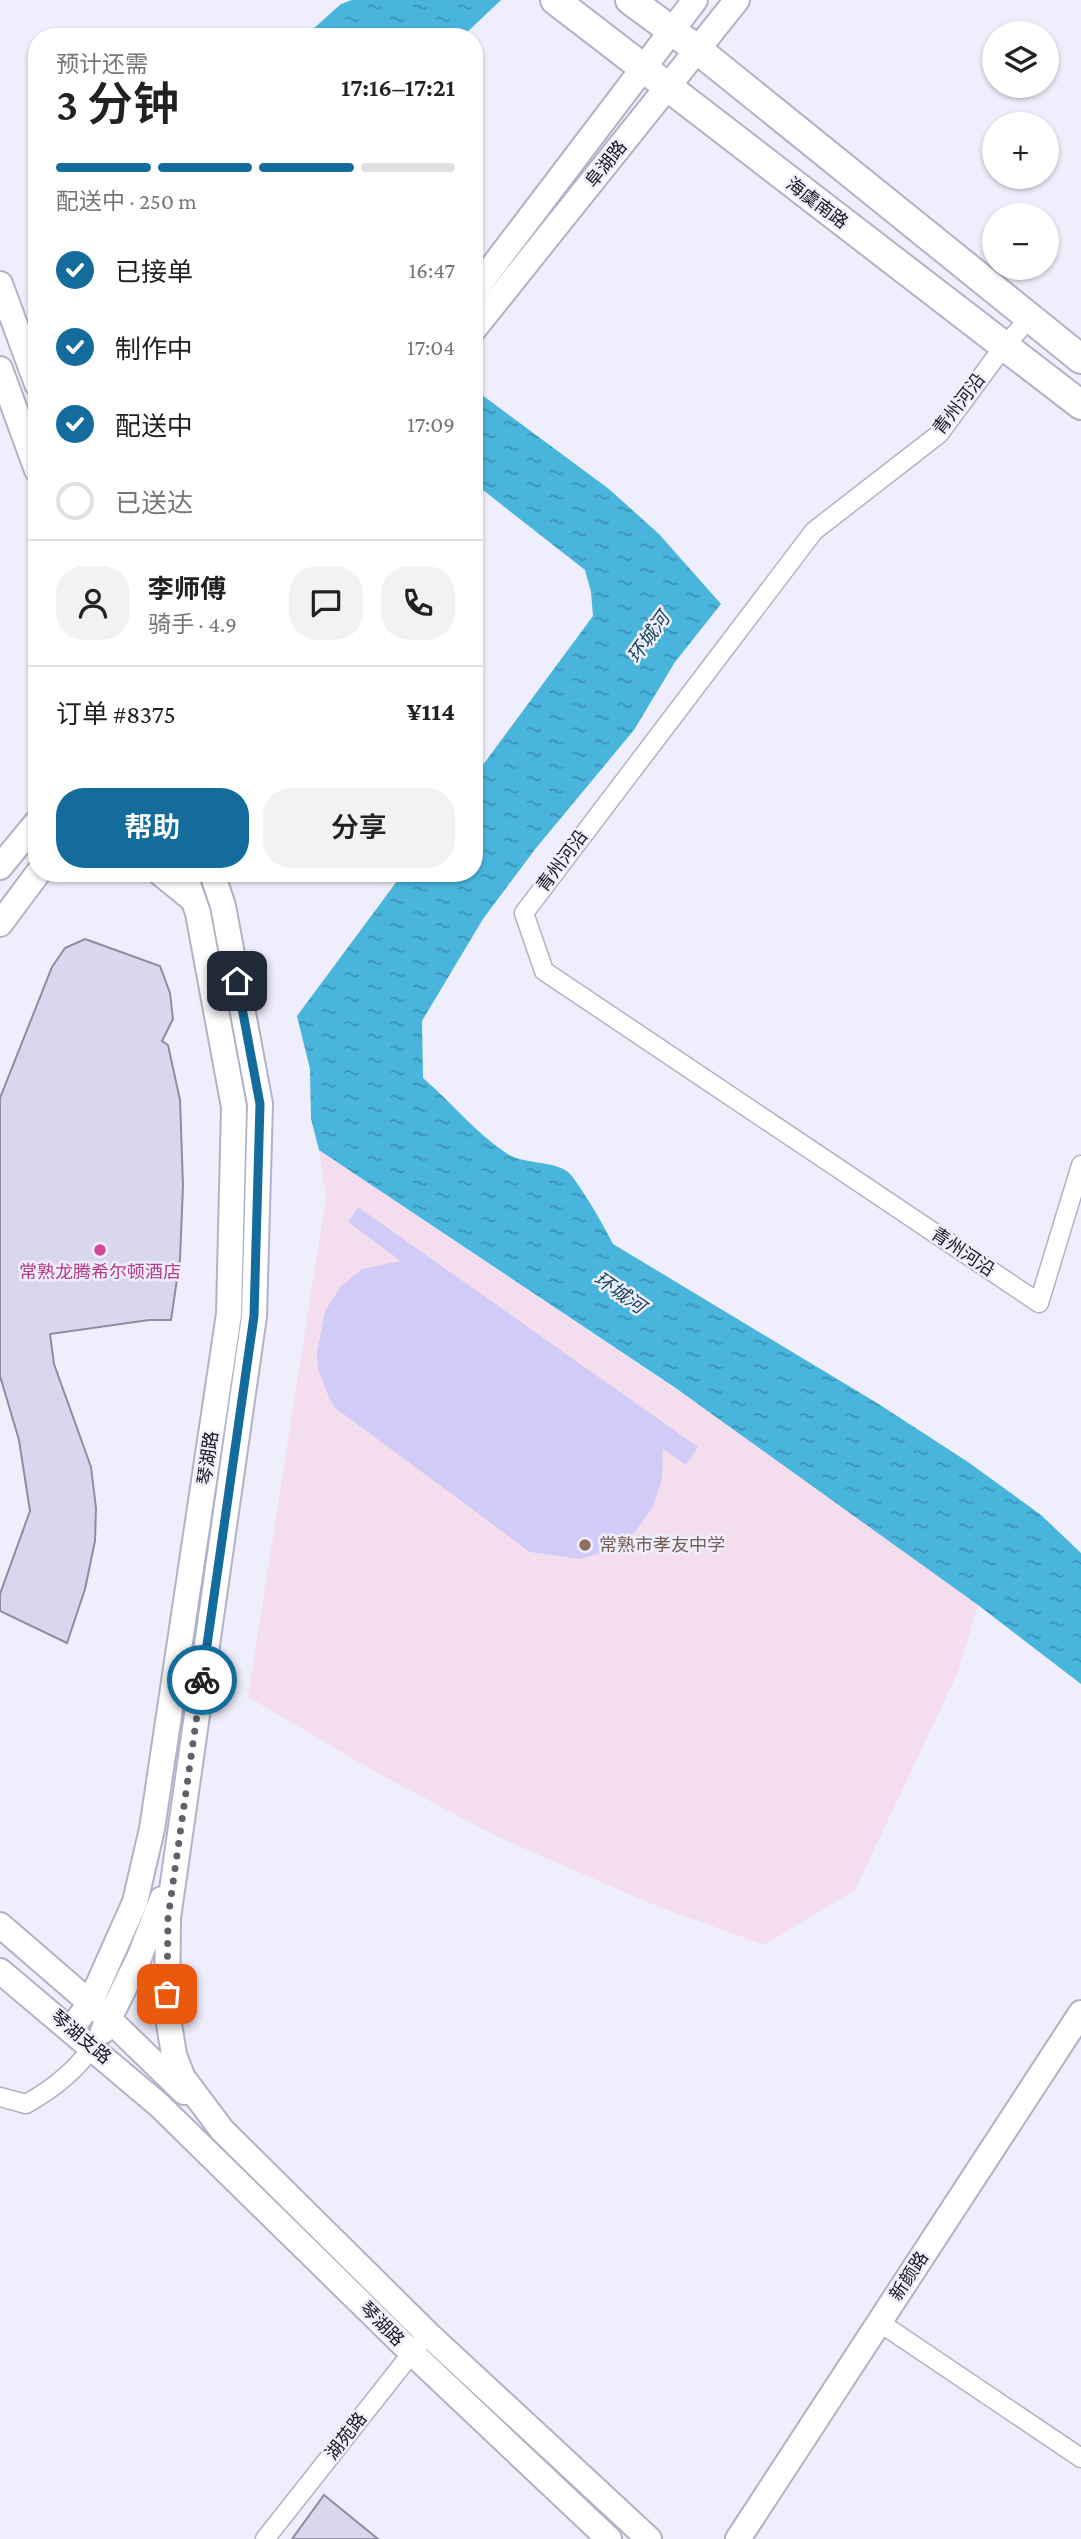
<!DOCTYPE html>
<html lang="zh">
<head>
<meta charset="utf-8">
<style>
	:root { --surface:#fff; --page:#f2f2f2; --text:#222; --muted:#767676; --line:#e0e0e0; --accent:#136c9c }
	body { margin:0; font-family:"Crimson Pro","Noto Sans SC",serif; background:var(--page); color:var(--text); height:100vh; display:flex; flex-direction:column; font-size:26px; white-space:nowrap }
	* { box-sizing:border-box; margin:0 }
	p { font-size:23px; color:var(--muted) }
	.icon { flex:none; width:38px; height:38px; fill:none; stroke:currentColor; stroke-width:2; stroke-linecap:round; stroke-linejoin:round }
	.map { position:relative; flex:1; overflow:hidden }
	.sheet { position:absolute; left:28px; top:28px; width:455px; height:854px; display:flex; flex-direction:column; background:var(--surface); border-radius:28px; box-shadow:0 2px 5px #0004 }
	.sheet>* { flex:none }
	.buttons { position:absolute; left:982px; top:21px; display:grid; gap:14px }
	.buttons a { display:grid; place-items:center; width:77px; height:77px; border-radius:50%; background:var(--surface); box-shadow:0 2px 5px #0004; font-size:35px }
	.pin { position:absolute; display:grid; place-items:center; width:60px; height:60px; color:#fff; margin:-30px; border-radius:14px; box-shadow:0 4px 10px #0006 }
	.courier { position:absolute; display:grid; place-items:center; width:70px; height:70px; margin:-35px; border:5px solid #136c9c; border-radius:50%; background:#fff; color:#222; box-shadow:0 2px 9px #0007 }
	.overview em { font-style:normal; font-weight:600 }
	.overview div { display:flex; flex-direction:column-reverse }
	.overview { display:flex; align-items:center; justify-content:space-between; height:119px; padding:0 28px }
	h1 { font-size:46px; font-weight:600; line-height:52px }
	.bar { display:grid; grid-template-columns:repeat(4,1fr); gap:10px 7px; align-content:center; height:84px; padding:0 28px }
	.bar i { height:9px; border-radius:5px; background:var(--line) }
	.bar .current { background:var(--accent) }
	.bar p { grid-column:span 4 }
	.line { display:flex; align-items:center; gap:18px; padding:0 28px; border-top:2px solid var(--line) }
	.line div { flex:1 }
	.round { display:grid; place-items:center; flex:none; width:74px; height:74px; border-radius:28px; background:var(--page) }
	ol { padding:0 28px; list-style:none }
	li { display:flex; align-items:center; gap:21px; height:77px }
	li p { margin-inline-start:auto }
	li .icon { padding:7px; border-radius:50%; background:var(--accent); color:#fff; stroke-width:4 }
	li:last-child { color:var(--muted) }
	li i { width:38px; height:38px; border:4px solid var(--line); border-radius:50% }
	.button { display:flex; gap:14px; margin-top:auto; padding:14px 28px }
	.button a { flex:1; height:80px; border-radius:28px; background:var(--accent); color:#fff; font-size:28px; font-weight:600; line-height:80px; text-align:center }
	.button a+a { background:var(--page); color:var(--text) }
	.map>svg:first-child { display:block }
	.education { fill:#f4deed }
	.pitch { fill:#d1cbf7 }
	.water { fill:url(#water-ripples) }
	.building { fill:#dad6ed; stroke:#8f8ba1; stroke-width:2 }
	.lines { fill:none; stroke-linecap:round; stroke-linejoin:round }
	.street-casing { stroke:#b3b1c7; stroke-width:21 }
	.secondary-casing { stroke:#b3b1c7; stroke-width:28 }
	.primary-casing { stroke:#b3b1c7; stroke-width:32 }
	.street { stroke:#fff; stroke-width:18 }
	.secondary { stroke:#fff; stroke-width:24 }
	.primary { stroke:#fff; stroke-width:28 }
	.done { stroke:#62616b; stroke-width:7; stroke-dasharray:0 12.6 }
	.route { stroke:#136c9c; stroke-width:9 }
	.hotel-dot { fill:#d1479c; stroke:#efeefc; stroke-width:2.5 }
	.education-dot { fill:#8d6e63; stroke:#efeefc; stroke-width:2.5 }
	.labels { text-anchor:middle; stroke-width:5; stroke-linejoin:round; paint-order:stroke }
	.street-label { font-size:18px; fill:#16151d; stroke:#efeefc }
	.hotel-label { font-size:18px; fill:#b23c85; stroke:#efeefc }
	.education-label { font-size:18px; fill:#785e54; stroke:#efeefc; text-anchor:start }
	.water-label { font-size:19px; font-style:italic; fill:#174556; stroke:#efeefc }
</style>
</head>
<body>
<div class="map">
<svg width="1081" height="2539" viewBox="0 0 1081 2539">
	<defs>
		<pattern id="water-ripples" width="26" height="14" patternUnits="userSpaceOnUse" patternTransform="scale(1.75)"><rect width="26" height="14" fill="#49b5dc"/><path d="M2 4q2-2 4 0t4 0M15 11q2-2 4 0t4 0" fill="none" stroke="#3c92b2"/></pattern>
	</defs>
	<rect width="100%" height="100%" fill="#efeefc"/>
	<path class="education" d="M319,1150L818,1485L978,1605L958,1672L855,1890L764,1945L654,1905L496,1836L381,1775L248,1697L326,1197Z"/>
	<path class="pitch" d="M358,1207L698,1447L686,1465L663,1449L662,1479L653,1507L634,1533L622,1542L608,1551L580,1559L530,1552L334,1407L328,1395L318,1369L317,1352L325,1311L341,1286L362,1269L401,1261L348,1222Z"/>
	<g class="water">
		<path d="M352,0H501L462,37H304L341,4Z"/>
		<path d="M474,389L609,489L659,534L721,604L675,662L634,730L536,848L483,919L422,1021L423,1078C452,1103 475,1132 506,1153C523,1165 552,1160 568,1172C577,1179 607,1231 613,1244L877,1403L968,1462L1041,1515L1081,1553V1684L978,1605L677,1389L319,1150L311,1119L310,1069L297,1016L403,873H474V777L593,616L591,592L585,570L474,483Z"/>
	</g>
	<g class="building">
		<path d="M85,939L160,966L170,993L173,1019L162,1041L168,1045L180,1100L183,1186L180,1259L171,1320H149L50,1334L54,1364L91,1467L96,1508L95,1541L85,1589L67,1643L0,1611V1594L30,1511L19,1440L0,1376V1098L52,967L65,948Z"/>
		<path d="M324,2495L378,2539H292Z"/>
	</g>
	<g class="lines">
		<g class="street-casing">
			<g id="street">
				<path d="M1030,318L1004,346L939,434L814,531L524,913L544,971L1039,1303L1081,1165"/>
				<path d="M0,2097L26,2104C53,2089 75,2072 93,2046"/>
				<path d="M879,2322L1081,2458"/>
				<path d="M265,2539L419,2344"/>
			</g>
		</g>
		<g class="secondary-casing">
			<g id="secondary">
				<path d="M0,284L37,384"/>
				<path d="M474,291L695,0"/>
				<path d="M474,329L737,0"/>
				<path d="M0,369L37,470"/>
				<path d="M0,867L37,822"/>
				<path d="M160,873L192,899"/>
				<path d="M212,873L223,906L260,1104L254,1316L168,1918L167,2011L174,2055L183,2078L222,2130L428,2334L649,2539"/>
				<path d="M0,924L38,873"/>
				<path d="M0,1925L111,2021L184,2092"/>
				<path d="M0,1971L159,2105L412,2353L609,2539"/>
				<path d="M72,2028L90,2003L135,1902L152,1829L229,1314L234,1107L198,913L184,873"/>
				<path d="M103,2031L139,1958L162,1899"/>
				<path d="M738,2539L1081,2013"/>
			</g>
		</g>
		<g class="primary-casing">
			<g id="primary">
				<path d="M555,0L1081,405"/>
				<path d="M630,0L698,50L1081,359"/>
			</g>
		</g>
		<use href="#street" class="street"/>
		<use href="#secondary" class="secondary"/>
		<use href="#primary" class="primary"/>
	</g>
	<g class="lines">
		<path class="done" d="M167,1994L168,1918L202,1680"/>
		<path class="route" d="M202,1680L254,1316L260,1104L237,981"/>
	</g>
	<circle class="hotel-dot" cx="100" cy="1250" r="7"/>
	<circle class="education-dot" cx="585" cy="1545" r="7"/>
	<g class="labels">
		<g class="street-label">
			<text transform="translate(606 164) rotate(-51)" y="6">阜湖路</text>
			<text transform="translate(817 203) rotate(37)" y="6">海虞南路</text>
			<text transform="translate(959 404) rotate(-52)" y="6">青州河沿</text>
			<text transform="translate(562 861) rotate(-53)" y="6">青州河沿</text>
			<text transform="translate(963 1252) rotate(34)" y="6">青州河沿</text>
			<text transform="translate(208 1458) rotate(-82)" y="6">琴湖路</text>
			<text transform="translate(81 2037) rotate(40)" y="6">琴湖支路</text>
			<text transform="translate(909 2276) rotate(-57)" y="6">新颜路</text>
			<text transform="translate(382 2324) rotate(45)" y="6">琴湖路</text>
			<text transform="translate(346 2436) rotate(-52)" y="6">湖苑路</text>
		</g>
		<g class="hotel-label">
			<text x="100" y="1278">常熟龙腾希尔顿酒店</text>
		</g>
		<g class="education-label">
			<text x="599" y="1551">常熟市孝友中学</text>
		</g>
		<g class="water-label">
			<text transform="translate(648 637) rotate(-54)" y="7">环城河</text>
			<text transform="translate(620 1292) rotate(35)" y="7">环城河</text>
		</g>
	</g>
</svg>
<div class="buttons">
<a><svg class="icon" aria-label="layers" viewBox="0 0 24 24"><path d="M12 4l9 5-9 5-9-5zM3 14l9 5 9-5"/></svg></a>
<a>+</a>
<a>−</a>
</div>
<div class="pin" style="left:167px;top:1994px;background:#ea580c"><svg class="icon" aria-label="bag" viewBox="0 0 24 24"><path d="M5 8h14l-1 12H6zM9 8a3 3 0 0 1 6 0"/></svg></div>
<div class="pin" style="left:237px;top:981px;background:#1f2937"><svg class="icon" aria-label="home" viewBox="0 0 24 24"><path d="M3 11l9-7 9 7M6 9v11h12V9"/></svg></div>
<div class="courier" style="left:202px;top:1680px"><svg class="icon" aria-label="bike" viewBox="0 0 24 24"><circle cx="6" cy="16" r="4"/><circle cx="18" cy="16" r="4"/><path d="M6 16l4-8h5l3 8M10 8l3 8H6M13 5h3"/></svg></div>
<section class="sheet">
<div class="overview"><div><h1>3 分钟</h1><p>预计还需</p></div><em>17:16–17:21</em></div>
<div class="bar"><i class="current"></i><i class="current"></i><i class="current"></i><i></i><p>配送中 · 250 m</p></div>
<ol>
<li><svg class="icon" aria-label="check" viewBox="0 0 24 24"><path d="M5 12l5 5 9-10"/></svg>已接单<p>16:47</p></li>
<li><svg class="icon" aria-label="check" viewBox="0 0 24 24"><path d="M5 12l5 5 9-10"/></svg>制作中<p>17:04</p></li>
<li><svg class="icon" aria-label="check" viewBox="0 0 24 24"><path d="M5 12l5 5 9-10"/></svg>配送中<p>17:09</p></li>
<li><i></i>已送达</li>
</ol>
<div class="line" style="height:126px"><a class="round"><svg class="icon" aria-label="person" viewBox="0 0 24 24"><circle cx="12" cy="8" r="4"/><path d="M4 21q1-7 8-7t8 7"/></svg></a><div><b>李师傅</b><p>骑手 · 4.9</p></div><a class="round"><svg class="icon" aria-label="chat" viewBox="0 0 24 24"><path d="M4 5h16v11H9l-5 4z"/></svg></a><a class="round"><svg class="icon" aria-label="phone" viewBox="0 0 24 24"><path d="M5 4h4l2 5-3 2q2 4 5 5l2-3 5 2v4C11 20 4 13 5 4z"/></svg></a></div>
<div class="line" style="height:91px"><div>订单 #8375</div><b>¥114</b></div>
<div class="button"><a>帮助</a><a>分享</a></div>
</section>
</div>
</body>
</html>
